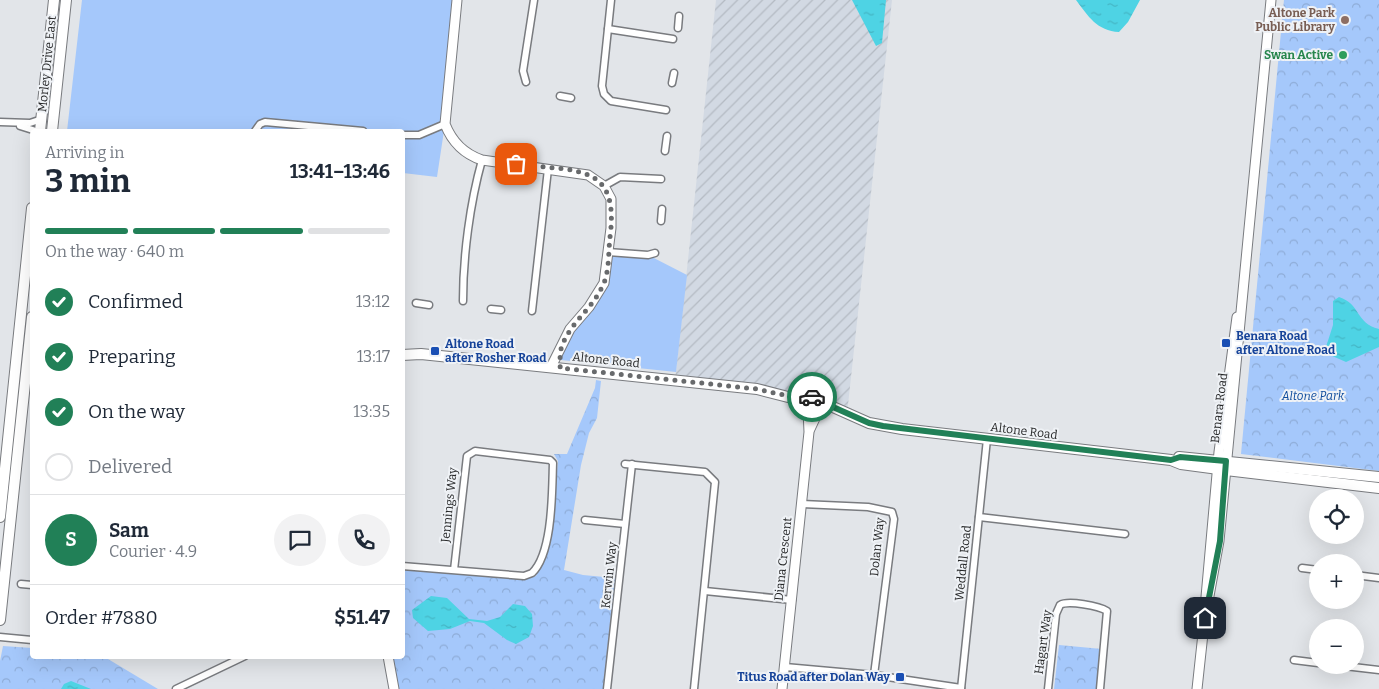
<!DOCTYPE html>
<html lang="en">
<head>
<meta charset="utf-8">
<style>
	:root { --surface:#fff; --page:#f2f2f3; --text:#1f2937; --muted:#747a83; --line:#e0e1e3; --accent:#218057 }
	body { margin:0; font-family:Bitter,serif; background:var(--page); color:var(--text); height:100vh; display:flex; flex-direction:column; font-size:19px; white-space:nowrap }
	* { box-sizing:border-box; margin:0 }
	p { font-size:16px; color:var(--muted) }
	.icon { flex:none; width:28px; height:28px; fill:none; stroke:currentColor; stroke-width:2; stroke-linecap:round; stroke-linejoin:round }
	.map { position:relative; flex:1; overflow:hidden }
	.side { position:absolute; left:30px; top:129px; width:375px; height:530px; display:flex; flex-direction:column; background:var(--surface); border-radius:5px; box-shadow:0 5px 20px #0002 }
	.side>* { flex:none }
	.fabs { position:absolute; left:1309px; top:489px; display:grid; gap:10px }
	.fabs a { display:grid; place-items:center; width:55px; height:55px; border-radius:50%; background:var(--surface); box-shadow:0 5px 20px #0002; font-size:25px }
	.pin { position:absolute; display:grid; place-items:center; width:42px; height:42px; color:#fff; margin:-21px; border-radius:10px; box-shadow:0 2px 8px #0006 }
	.courier { position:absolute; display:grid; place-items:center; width:50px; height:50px; margin:-25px; border:4px solid #218057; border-radius:50%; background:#fff; color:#222; box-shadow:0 1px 6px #0007 }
	.overview em { font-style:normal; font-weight:700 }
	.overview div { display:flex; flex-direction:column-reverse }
	.overview { display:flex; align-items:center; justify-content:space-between; height:85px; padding:0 15px }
	h1 { font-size:32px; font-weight:700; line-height:38px }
	.bar { display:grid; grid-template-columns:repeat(4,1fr); gap:8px 5px; align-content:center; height:60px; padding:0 15px }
	.bar i { height:6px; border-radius:4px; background:var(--line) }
	.bar .selected { background:var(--accent) }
	.bar p { grid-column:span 4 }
	.line { display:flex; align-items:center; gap:12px; padding:0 15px; border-top:1px solid var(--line) }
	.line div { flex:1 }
	.round { display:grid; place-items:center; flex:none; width:52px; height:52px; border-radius:26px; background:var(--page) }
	ol { padding:0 15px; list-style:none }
	li { display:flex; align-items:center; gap:15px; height:55px }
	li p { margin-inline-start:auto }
	li .icon { padding:5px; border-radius:50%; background:var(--accent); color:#fff; stroke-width:4 }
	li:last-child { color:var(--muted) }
	li i { width:28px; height:28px; border:2px solid var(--line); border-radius:50% }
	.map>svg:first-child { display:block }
	.industrial { fill:url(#industrial-furrows) }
	.grass { fill:#a5c8fb }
	.park { fill:url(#park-crowns) }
	.water { fill:url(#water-ripples) }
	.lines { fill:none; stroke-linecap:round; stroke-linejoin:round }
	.street-casing { stroke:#797b7f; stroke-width:9 }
	.secondary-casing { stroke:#797b7f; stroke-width:11 }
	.primary-casing { stroke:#797b7f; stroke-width:12 }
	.street { stroke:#fff; stroke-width:6 }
	.secondary { stroke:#fff; stroke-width:9 }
	.primary { stroke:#fff; stroke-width:10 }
	.done { stroke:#686a6c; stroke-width:5; stroke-dasharray:0 9 }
	.route { stroke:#218057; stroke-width:6 }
	.education-dot { fill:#8d6e63; stroke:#eff2f6; stroke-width:2 }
	.leisure-dot { fill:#2e9e5b; stroke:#eff2f6; stroke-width:2 }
	.transit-dot { fill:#1a4fb4; stroke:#eff2f6; stroke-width:2 }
	.labels { text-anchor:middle; stroke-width:4; stroke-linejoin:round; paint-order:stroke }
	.education-label { font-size:12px; font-weight:bold; fill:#785e54; stroke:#eff2f6; text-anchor:end }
	.leisure-label { font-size:12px; font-weight:bold; fill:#27864d; stroke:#eff2f6; text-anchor:end }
	.street-label { font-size:12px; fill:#262728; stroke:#eff2f6 }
	.transit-label { font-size:12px; font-weight:bold; fill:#164399; stroke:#eff2f6; text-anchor:start }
	.park-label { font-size:12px; font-style:italic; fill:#0f4c9d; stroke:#eff2f6 }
</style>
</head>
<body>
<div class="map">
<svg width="1379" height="689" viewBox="0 0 1379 689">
	<defs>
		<pattern id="industrial-furrows" width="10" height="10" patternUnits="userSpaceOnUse" patternTransform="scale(1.25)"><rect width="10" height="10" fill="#d2d9e3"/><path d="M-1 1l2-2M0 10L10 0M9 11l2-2" fill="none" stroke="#b4bac3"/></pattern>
		<pattern id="park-crowns" width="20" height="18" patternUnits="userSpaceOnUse" patternTransform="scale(1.25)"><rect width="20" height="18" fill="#a5c8fb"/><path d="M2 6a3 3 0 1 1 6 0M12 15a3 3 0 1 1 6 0" fill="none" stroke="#8eacd7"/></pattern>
		<pattern id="water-ripples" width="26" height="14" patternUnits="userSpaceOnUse" patternTransform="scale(1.25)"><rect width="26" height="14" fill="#4ed3e4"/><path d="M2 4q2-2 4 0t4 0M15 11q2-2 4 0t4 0" fill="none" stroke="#44b5c4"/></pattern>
	</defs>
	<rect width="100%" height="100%" fill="#e2e5e9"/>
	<path class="industrial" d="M716,0H892L847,414L816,396L675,380Z"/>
	<g class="grass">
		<path d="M82,0H457L445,124L437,177L403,173L402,131H67Z"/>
		<path d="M608,252L648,255L687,275L676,372L561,360L560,351L601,290Z"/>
	</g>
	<g class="park">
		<path d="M1284,0H1379V471L1241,454Z"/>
		<path d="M596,380L601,381L597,418L589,433L581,465L564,570L583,575L615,578L603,689H397L389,656H402L403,570L527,578L536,576L551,536L558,461L554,454H567L595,388Z"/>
		<path d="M1059,645L1102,649L1098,689H1054Z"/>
		<path d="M3,646L32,648V656H103L158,689H0V661Z"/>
	</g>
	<g class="water">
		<path d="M852,0H886L882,43L876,46Z"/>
		<path d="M1076,0H1140L1128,22L1119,32C1097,31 1088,16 1076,0Z"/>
		<path d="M1339,297C1361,304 1355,323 1379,329V347L1346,362L1330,355L1326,347L1333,325V301Z"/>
		<path d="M431,596L447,598L469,619L487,621L500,617L513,604L525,606L532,614L533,626L529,637L516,644L507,640L484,623L470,621L450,629L428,631L413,618L412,610Z"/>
		<path d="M71,681L91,689H61L64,684Z"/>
	</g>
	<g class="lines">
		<g class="street-casing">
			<g id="street">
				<path d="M611,0L602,86L604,94L611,101L666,110"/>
				<path d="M678,28L679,16"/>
				<path d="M608,29L673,39"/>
				<path d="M526,82L523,71L534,0"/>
				<path d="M672,83L674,73"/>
				<path d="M560,96L571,98"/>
				<path d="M0,122L30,123L42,119"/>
				<path d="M20,126L36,131"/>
				<path d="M255,131L260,124L265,122L363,131"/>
				<path d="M402,135H419L445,124"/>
				<path d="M665,151L667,136"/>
				<path d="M604,186L620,177L661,179"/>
				<path d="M661,221L662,209"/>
				<path d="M608,252L648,255L655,253"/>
				<path d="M463,301C463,256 470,203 482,160"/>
				<path d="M416,303L429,305"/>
				<path d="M491,309L501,310"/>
				<path d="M532,311L548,169"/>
				<path d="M625,464L705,472L715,482L694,689"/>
				<path d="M802,504L868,507L892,512L894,519L874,675"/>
				<path d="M979,517L1125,534"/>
				<path d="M585,520L625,524"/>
				<path d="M402,566L524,576L532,573C553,553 552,491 553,463L550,460L475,451L467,456L454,570"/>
				<path d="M1302,568L1318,570"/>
				<path d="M1355,575L1379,578"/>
				<path d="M21,584L32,585"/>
				<path d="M705,591L792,600"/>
				<path d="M0,637L32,640"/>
				<path d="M1294,660L1318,663"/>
				<path d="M1336,665L1379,670"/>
				<path d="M785,667L874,675L961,688"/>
				<path d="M176,689L245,656"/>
				<path d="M607,689L632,464"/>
				<path d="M961,689L987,439"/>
				<path d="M1048,689L1056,614L1060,605C1068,600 1099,606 1107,611L1100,689"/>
			</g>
		</g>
		<g class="secondary-casing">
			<g id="secondary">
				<path d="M457,0L445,124C452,142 464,154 482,160L588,175L604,186L611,199V228L604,283L589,307L570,329L551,367"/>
				<path d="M810,429L817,414"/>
				<path d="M1206,597L1219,452L1237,317"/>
				<path d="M1205,618L1219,541L1271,0"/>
				<path d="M388,656L394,689"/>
				<path d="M782,689L809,432L808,410"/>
				<path d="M1197,689L1205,615"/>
			</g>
		</g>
		<g class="primary-casing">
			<g id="primary">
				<path d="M40,131L54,0"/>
				<path d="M52,131L66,0"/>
				<path d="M402,355L421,354L757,389L788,397L810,398"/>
				<circle cx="815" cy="405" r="9"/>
				<path d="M824,403L869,423L902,429L1171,460L1181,464L1226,470L1379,488"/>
				<path d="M1179,457L1379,477"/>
				<path d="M0,517L32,208"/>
				<path d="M0,620L32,317"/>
			</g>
		</g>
		<use href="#street" class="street"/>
		<use href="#secondary" class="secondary"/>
		<use href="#primary" class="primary"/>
	</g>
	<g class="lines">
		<path class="done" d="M516,164C574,172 620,161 610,237C608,254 610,274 601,289C590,311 568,325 561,349C559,354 561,362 560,368L757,389L788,396L812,397"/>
		<path class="route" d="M812,397H819L824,403L869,423L883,426L1171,460L1180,457L1226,461L1220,541L1205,618"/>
	</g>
	<circle class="education-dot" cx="1345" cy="20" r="5"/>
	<circle class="leisure-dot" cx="1343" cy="55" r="5"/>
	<g class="transit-dot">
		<rect x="1221" y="338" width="10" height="10" rx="2.5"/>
		<rect x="430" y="346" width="10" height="10" rx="2.5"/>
		<rect x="895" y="672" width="10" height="10" rx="2.5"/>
	</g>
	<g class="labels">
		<g class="education-label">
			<text x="1335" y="17">Altone Park<tspan x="1335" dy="14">Public Library</tspan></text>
		</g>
		<g class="leisure-label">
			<text x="1333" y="59">Swan Active</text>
		</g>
		<g class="street-label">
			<text transform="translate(47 64) rotate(-84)" y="4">Morley Drive East</text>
			<text transform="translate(606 360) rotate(6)" y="4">Altone Road</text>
			<text transform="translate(1219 408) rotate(-83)" y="4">Benara Road</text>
			<text transform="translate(1024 431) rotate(7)" y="4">Altone Road</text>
			<text transform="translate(449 505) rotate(-84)" y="4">Jennings Way</text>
			<text transform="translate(877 547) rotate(-84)" y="4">Dolan Way</text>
			<text transform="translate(783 559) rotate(-84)" y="4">Diana Crescent</text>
			<text transform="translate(963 563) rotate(-84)" y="4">Weddall Road</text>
			<text transform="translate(609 575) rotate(-84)" y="4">Kerwin Way</text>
			<text transform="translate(1043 642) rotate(-82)" y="4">Hagart Way</text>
		</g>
		<g class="transit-label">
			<text x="1236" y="340">Benara Road<tspan x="1236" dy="14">after Altone Road</tspan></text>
			<text x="445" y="348">Altone Road<tspan x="445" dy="14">after Rosher Road</tspan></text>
			<text x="890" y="681" text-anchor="end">Titus Road after Dolan Way</text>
		</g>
		<g class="park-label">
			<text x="1313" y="400">Altone Park</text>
		</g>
	</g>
</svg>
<div class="fabs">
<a><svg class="icon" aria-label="locate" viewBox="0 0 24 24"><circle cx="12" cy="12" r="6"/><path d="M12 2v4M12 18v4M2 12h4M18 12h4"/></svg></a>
<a>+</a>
<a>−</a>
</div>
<div class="pin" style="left:516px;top:164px;background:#ea580c"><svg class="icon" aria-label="bag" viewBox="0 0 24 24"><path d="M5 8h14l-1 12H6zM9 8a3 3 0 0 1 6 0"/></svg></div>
<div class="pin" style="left:1205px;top:618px;background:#1f2937"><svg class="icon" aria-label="home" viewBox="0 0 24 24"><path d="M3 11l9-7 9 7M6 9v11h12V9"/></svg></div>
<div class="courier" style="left:812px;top:397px"><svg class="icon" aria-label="car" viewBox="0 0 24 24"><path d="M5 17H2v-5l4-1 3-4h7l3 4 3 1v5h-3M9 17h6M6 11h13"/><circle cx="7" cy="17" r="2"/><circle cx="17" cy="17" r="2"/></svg></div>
<section class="side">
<div class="overview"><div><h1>3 min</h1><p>Arriving in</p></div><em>13:41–13:46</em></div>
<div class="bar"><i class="selected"></i><i class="selected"></i><i class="selected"></i><i></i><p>On the way · 640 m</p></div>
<ol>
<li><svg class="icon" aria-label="check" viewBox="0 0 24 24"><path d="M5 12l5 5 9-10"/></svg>Confirmed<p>13:12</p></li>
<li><svg class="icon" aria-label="check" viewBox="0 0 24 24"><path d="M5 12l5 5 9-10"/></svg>Preparing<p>13:17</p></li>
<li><svg class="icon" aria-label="check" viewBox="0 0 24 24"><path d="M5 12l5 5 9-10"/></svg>On the way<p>13:35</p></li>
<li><i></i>Delivered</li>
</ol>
<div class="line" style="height:90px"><b class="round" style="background:var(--accent);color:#fff">S</b><div><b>Sam</b><p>Courier · 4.9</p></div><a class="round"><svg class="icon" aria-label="chat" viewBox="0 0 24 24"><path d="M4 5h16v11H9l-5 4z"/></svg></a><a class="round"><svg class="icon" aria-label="phone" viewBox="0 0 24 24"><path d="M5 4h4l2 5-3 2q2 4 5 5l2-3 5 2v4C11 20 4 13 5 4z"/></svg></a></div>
<div class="line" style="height:65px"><div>Order #7880</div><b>$51.47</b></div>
</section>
</div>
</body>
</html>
